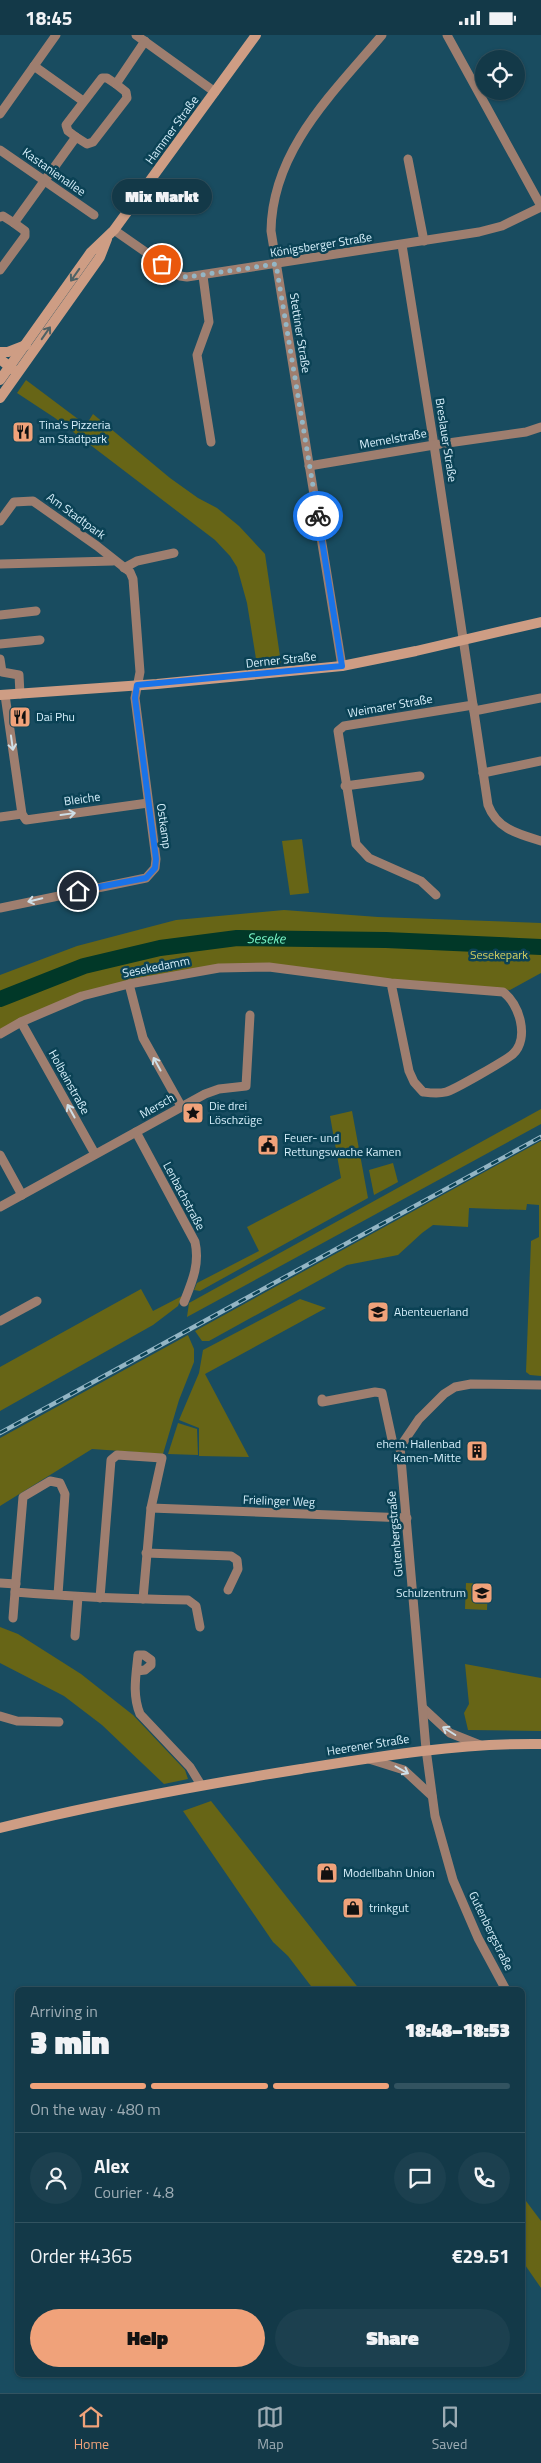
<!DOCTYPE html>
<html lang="en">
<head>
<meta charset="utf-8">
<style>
	:root { --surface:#133948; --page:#1c404f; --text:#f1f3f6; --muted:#9dacb4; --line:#325360; --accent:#f0a27a }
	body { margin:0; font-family:"Titillium Web",sans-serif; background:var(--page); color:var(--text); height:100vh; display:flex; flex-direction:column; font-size:19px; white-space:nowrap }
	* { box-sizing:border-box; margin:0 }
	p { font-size:16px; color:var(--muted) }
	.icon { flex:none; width:28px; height:28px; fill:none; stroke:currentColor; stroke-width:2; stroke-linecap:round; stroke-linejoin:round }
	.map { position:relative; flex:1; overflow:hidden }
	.panel { position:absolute; left:15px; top:1952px; width:510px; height:390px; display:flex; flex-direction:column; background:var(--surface); border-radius:8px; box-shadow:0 1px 4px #0004,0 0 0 1px var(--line) }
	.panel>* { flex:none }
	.fabs { position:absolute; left:475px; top:15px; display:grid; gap:10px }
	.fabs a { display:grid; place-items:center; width:50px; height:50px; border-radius:50%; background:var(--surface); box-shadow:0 1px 4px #0004,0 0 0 1px var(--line); font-size:25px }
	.pin { position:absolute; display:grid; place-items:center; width:42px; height:42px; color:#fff; margin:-21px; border:2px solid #fff; border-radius:50%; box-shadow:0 1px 5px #0007 }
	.courier { position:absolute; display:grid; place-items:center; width:50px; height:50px; margin:-25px; border:4px solid #1a73e8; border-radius:50%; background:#fff; color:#222; box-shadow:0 1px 6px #0007 }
	.bubble { position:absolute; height:35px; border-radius:18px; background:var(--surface); box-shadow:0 1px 4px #0004,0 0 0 1px var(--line); font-size:16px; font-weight:800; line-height:35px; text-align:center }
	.summary em { font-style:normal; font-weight:800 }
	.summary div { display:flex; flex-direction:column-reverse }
	.summary { display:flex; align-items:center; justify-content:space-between; height:85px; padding:0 15px }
	h1 { font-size:32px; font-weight:800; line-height:38px }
	.bar { display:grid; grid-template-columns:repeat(4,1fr); gap:8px 5px; align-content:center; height:60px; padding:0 15px }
	.bar i { height:6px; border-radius:4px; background:var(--line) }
	.bar .on { background:var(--accent) }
	.bar p { grid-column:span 4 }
	.line { display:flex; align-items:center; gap:12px; padding:0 15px; border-top:1px solid var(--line) }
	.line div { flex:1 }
	.round { display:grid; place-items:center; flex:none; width:52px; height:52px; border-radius:26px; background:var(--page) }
	.action { display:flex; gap:10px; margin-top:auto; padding:10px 15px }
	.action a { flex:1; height:58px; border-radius:30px; background:var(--accent); color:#111; font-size:20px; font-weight:800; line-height:58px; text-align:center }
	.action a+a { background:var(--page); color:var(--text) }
	.status { display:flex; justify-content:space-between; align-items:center; height:35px; padding:0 25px; background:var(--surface); direction:ltr }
	.status svg { height:14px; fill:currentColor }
	.menu { display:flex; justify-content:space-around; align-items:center; height:70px; border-top:1px solid var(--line); background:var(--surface); font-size:14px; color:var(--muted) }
	.menu a { display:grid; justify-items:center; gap:2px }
	.menu .on { color:var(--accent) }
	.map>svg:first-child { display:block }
	.green { fill:#676516 }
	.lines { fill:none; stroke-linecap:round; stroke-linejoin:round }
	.river { stroke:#013828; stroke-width:16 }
	.street { stroke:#9e7e6f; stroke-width:9 }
	.secondary { stroke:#ce9d84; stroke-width:10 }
	.rail-casing { stroke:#93b5c4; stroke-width:4.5 }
	.rail { stroke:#0b4255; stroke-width:2.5; stroke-dasharray:8; stroke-linecap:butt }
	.oneway { stroke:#4f6265 }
	.oneway2 { stroke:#cedee6 }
	.done { stroke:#94b6c5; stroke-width:5; stroke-dasharray:0 9 }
	.route { stroke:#1a73e8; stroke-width:6 }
	.labels { text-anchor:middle; stroke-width:5; stroke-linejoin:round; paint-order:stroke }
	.street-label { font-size:12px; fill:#d6effb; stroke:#0b4255 }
	.poi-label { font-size:12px; fill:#d6effb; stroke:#0b4255; text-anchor:start }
	.park-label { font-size:12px; fill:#d2cf62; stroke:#0b4255 }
	.water-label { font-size:14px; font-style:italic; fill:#79f8ca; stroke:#0b4255 }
</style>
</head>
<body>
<div class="status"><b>18:45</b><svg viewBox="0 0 49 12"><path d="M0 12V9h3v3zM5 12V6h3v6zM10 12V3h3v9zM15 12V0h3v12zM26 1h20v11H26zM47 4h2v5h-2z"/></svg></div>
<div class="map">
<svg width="541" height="2358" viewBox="0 0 541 2358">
	<rect width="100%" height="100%" fill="#194c60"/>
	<g class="green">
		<path d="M26,345L86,390L93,379L170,443L198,463L217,473L239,491L265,519L281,628L257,630L247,568L237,532L230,521L215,505L194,489L55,383L17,358Z"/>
		<path d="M302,804L309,858L290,860L282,806Z"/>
		<path d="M284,875L378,882L541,888V938L510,955L232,930L131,946L0,997V940L77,911L176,885Z"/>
		<path d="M541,1074V1089L187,1282L189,1268Z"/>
		<path d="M352,1076L368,1163L200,1256L194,1255L197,1248L259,1216L247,1192L341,1143L330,1081Z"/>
		<path d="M541,1106V1341L530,1340L526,1337L531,1206L539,1202V1170L527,1169L526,1175L469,1173L468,1192L433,1190L422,1198L398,1220L347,1230L209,1306H202L195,1296Z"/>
		<path d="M393,1128L398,1147L374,1160L369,1135Z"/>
		<path d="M141,1254L153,1276L182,1261L178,1271L153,1290L0,1376V1332Z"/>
		<path d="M300,1264L326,1273L205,1339L249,1422L199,1421V1393L179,1385L199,1338L203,1315Z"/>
		<path d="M188,1300L194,1314V1327L179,1365L163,1419L92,1414L0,1471V1403Z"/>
		<path d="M178,1388L197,1394L198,1420L168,1419Z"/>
		<path d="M466,1548L488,1549L487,1575L465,1574Z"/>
		<path d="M0,1592L18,1599L81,1639L133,1680L185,1735L188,1744L164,1749L102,1690L64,1661L0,1628Z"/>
		<path d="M465,1629L541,1643V1696L468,1695L464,1678L469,1669Z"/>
		<path d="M211,1766L360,1955H314L288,1921L273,1907L183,1776Z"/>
		<path d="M523,2162L541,2186V2253L523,2227Z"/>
	</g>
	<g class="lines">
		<path class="river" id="s1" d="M0,964L84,931L160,913L237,903L386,905L541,912"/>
		<g class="street">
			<path d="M136,0L215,57"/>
			<path d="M447,0L541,171"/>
			<path d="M34,31L83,66"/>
			<path d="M0,79L56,0"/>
			<path d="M76,102L68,96L66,90L102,43H107L116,49"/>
			<path d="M0,115L94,180"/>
			<path d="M408,124L424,206"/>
			<path d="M0,182L3,181L14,188"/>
			<path d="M114,195L180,241L187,242L479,197L502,191L541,172"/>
			<path d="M402,210L434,410L488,770C497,794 518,799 541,806"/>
			<path d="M0,235L25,201V196L14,188L76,102L87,109L93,107L127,63L126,57L116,49L145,6"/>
			<path d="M203,241L209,287L197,320L211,407"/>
			<path d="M309,431L434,410L526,397L541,392"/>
			<path d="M0,486L14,467L33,466L97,511L130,537L133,544L140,637L135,663L156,824L155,833L146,843L0,873"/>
			<path d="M0,529L113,526"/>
			<path d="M124,533L137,526L174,518"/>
			<path d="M0,580L36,576"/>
			<path d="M0,609L40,605"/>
			<path d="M0,624L2,637L19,640L20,659"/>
			<path d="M342,631L271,196C272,115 333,58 382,0"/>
			<path d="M5,660L22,779L26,785L148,768"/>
			<path d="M474,676L541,663"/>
			<path d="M483,738L541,726"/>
			<path d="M345,751L420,741"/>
			<path d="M0,782L22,779"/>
			<path d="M436,860L421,846L369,823L356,809L338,696L344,691L473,670"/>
			<path d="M129,949L143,1003L181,1071"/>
			<path d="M21,987L95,1119"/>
			<path d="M0,999L21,987L82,961L129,949L219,933L269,932L391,948L503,957C519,968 530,1003 513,1019C506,1025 454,1055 446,1057C438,1059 431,1058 423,1057L414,1047L409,1036L391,948"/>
			<path d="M136,1097L195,1207C200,1229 192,1247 184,1267"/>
			<path d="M0,1120L22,1160"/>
			<path d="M0,1172L205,1059L219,1054L246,1051L250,980"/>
			<path d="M0,1286L37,1266"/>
			<path d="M322,1364V1367L375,1357L382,1358L393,1409L400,1412"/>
			<path d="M151,1473L407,1483"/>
			<path d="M146,1518L231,1521L237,1525L238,1534L228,1555"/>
			<path d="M0,1548L16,1549"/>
			<path d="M58,1560L65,1459L60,1448L50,1446L23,1462L15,1557C73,1562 130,1564 188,1565L196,1571L200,1592"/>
			<path d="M100,1563L111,1425L117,1420L162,1423L151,1473L143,1564"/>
			<path d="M13,1583L15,1557"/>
			<path d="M75,1601L78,1562"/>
			<path d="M137,1636L145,1635L151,1630V1625L144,1620H138C136,1640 132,1660 140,1679L190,1732L201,1750"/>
			<path d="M423,1673L450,1698L480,1710"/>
			<path d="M0,1681L17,1686L59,1687"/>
			<path d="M369,1724L404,1735L432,1761"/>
			<path d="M506,1955L478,1903L453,1845L435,1781L426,1714L400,1412L419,1384L444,1359L455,1352L471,1349L541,1350"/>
		</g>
		<g class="secondary">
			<path d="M0,317H8L26,310"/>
			<path d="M0,324L15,336"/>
			<path d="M0,345L91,217L114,195L256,0"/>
			<path d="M0,363L100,222L107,204"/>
			<path d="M0,660L157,649L342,631L416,616L541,587"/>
			<path d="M0,1793C99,1768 200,1750 301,1734C381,1721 459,1708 541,1709"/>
		</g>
		<g class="rail-casing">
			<path id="rail" d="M0,1398L541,1102"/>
		</g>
		<use href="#rail" class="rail"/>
	</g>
	<defs><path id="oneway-shaft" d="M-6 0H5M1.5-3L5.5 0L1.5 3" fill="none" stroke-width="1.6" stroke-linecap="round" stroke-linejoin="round" transform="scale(1.25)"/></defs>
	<g class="oneway">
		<use href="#oneway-shaft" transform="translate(75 240) rotate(125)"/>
		<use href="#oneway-shaft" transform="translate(46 298) rotate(-55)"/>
	</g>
	<g class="oneway2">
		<use href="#oneway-shaft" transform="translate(12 708) rotate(82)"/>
		<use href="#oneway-shaft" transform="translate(68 779) rotate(-8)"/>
		<use href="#oneway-shaft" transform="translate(35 865) rotate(167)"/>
		<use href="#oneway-shaft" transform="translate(157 1029) rotate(-119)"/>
		<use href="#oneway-shaft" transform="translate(71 1076) rotate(-119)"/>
		<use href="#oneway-shaft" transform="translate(449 1696) rotate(-148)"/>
		<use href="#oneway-shaft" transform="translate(402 1735) rotate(29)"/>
	</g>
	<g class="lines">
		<path class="done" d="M162,229L180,241L187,242L276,229L318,481"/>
		<path class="route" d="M78,856L146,843L155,833L156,824L135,663L137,650L342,631L318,481"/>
	</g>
	<defs>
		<g id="restaurant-square" transform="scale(1.125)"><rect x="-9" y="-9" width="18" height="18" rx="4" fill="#f0a27a" stroke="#0b4255"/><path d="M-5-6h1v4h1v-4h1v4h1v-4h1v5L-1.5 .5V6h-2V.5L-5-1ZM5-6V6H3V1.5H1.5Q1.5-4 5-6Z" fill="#111"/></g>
		<g id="sight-square" transform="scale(1.125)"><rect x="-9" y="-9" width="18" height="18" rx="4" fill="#f0a27a" stroke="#0b4255"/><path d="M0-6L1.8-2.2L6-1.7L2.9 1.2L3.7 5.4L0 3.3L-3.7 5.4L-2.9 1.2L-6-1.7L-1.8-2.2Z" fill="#111"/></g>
		<g id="civic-square" transform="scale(1.125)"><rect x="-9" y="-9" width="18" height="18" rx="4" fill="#f0a27a" stroke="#0b4255"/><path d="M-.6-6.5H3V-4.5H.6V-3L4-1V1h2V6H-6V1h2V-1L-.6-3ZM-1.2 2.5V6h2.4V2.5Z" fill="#111"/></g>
		<g id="school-square" transform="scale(1.125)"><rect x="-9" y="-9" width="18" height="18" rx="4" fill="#f0a27a" stroke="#0b4255"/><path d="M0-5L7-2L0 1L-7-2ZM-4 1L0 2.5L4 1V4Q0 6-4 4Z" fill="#111"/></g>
		<g id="building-square" transform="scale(1.125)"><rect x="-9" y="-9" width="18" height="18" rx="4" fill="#f0a27a" stroke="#0b4255"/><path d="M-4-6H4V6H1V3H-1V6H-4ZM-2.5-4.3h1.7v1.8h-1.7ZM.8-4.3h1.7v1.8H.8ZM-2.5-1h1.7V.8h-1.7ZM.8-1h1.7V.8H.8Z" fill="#111"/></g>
		<g id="shop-square" transform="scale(1.125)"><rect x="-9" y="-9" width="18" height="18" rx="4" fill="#f0a27a" stroke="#0b4255"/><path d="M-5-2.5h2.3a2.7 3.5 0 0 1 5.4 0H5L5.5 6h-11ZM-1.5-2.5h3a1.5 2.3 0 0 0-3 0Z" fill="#111"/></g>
	</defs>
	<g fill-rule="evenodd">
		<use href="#restaurant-square" x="23" y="397"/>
		<use href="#restaurant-square" x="20" y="682"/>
		<use href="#sight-square" x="193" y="1078"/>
		<use href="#civic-square" x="268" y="1110"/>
		<use href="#school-square" x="378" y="1277"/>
		<use href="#building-square" x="477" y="1416"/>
		<use href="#school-square" x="482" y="1558"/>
		<use href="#shop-square" x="327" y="1838"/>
		<use href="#shop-square" x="353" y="1873"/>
	</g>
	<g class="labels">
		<g class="street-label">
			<text transform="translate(172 95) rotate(-54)" y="4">Hammer Straße</text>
			<text transform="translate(54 137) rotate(35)" y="4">Kastanienallee</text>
			<text transform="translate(321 210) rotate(-9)" y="4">Königsberger Straße</text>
			<text transform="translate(300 298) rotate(81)" y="4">Stettiner Straße</text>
			<text transform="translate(393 404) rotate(-10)" y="4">Memelstraße</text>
			<text transform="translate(446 405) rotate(81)" y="4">Breslauer Straße</text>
			<text transform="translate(76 481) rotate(36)" y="4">Am Stadtpark</text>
			<text transform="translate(281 625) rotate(-6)" y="4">Derner Straße</text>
			<text transform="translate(390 671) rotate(-10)" y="4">Weimarer Straße</text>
			<text transform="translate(82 764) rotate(-8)" y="4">Bleiche</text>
			<text transform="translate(164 791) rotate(82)" y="4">Ostkamp</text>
			<text transform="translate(156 932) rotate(-11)" y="4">Sesekedamm</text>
			<text transform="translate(69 1047) rotate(61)" y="4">Holbeinstraße</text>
			<text transform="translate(157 1071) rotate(-30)" y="4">Mersch</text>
			<text transform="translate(184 1161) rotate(62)" y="4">Lenbachstraße</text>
			<text transform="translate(279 1466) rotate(2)" y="4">Frielinger Weg</text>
			<text transform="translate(395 1499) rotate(-95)" y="4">Gutenbergstraße</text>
			<text transform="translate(368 1710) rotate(-9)" y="4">Heerener Straße</text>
			<text transform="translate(491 1896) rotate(64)" y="4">Gutenbergstraße</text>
		</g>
		<g class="poi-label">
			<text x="39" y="394">Tina's Pizzeria<tspan x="39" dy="14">am Stadtpark</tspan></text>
			<text x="36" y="686">Dai Phu</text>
			<text x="209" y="1075">Die drei<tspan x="209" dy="14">Löschzüge</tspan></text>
			<text x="284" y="1107">Feuer- und<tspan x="284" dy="14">Rettungswache Kamen</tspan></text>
			<text x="394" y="1281">Abenteuerland</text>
			<text x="461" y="1413" text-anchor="end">ehem. Hallenbad<tspan x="461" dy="14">Kamen-Mitte</tspan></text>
			<text x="466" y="1562" text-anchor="end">Schulzentrum</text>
			<text x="343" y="1842">Modellbahn Union</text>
			<text x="369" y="1877">trinkgut</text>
		</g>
		<g class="park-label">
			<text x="499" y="924">Sesekepark</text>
		</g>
		<g class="water-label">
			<text dy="5" stroke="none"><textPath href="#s1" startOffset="275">Seseke</textPath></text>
		</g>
	</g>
</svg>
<div class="fabs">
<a><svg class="icon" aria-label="locate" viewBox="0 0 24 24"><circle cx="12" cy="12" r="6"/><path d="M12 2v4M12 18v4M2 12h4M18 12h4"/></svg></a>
</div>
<div class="pin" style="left:162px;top:229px;background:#ea580c"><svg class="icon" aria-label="bag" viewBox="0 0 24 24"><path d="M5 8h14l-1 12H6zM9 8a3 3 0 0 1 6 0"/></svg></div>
<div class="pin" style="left:78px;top:856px;background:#1f2937"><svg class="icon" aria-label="home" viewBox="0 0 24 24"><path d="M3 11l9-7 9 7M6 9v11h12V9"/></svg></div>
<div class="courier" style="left:318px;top:481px"><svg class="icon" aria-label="bike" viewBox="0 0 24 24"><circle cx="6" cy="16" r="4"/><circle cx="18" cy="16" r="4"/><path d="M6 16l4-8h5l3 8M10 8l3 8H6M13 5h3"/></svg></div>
<div class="bubble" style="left:112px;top:144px;width:100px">Mix Markt</div>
<section class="panel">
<div class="summary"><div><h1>3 min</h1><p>Arriving in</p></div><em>18:48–18:53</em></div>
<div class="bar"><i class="on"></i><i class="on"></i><i class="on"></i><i></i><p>On the way · 480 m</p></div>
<div class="line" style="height:90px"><a class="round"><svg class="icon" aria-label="person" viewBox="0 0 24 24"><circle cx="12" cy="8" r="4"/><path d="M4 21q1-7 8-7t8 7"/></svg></a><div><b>Alex</b><p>Courier · 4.8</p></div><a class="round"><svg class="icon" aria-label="chat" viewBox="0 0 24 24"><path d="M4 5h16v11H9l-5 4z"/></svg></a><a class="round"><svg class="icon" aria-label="phone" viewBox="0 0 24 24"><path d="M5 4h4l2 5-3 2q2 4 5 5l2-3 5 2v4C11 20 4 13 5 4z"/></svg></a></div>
<div class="line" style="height:65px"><div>Order #4365</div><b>€29.51</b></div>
<div class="action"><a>Help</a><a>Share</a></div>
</section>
</div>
<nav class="menu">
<a class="on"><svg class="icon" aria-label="home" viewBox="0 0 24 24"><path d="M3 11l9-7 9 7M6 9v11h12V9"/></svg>Home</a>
<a><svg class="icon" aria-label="map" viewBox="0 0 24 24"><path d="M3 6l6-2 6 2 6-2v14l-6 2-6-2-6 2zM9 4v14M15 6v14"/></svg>Map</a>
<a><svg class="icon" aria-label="saved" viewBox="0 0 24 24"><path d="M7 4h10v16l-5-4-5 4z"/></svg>Saved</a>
</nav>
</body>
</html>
